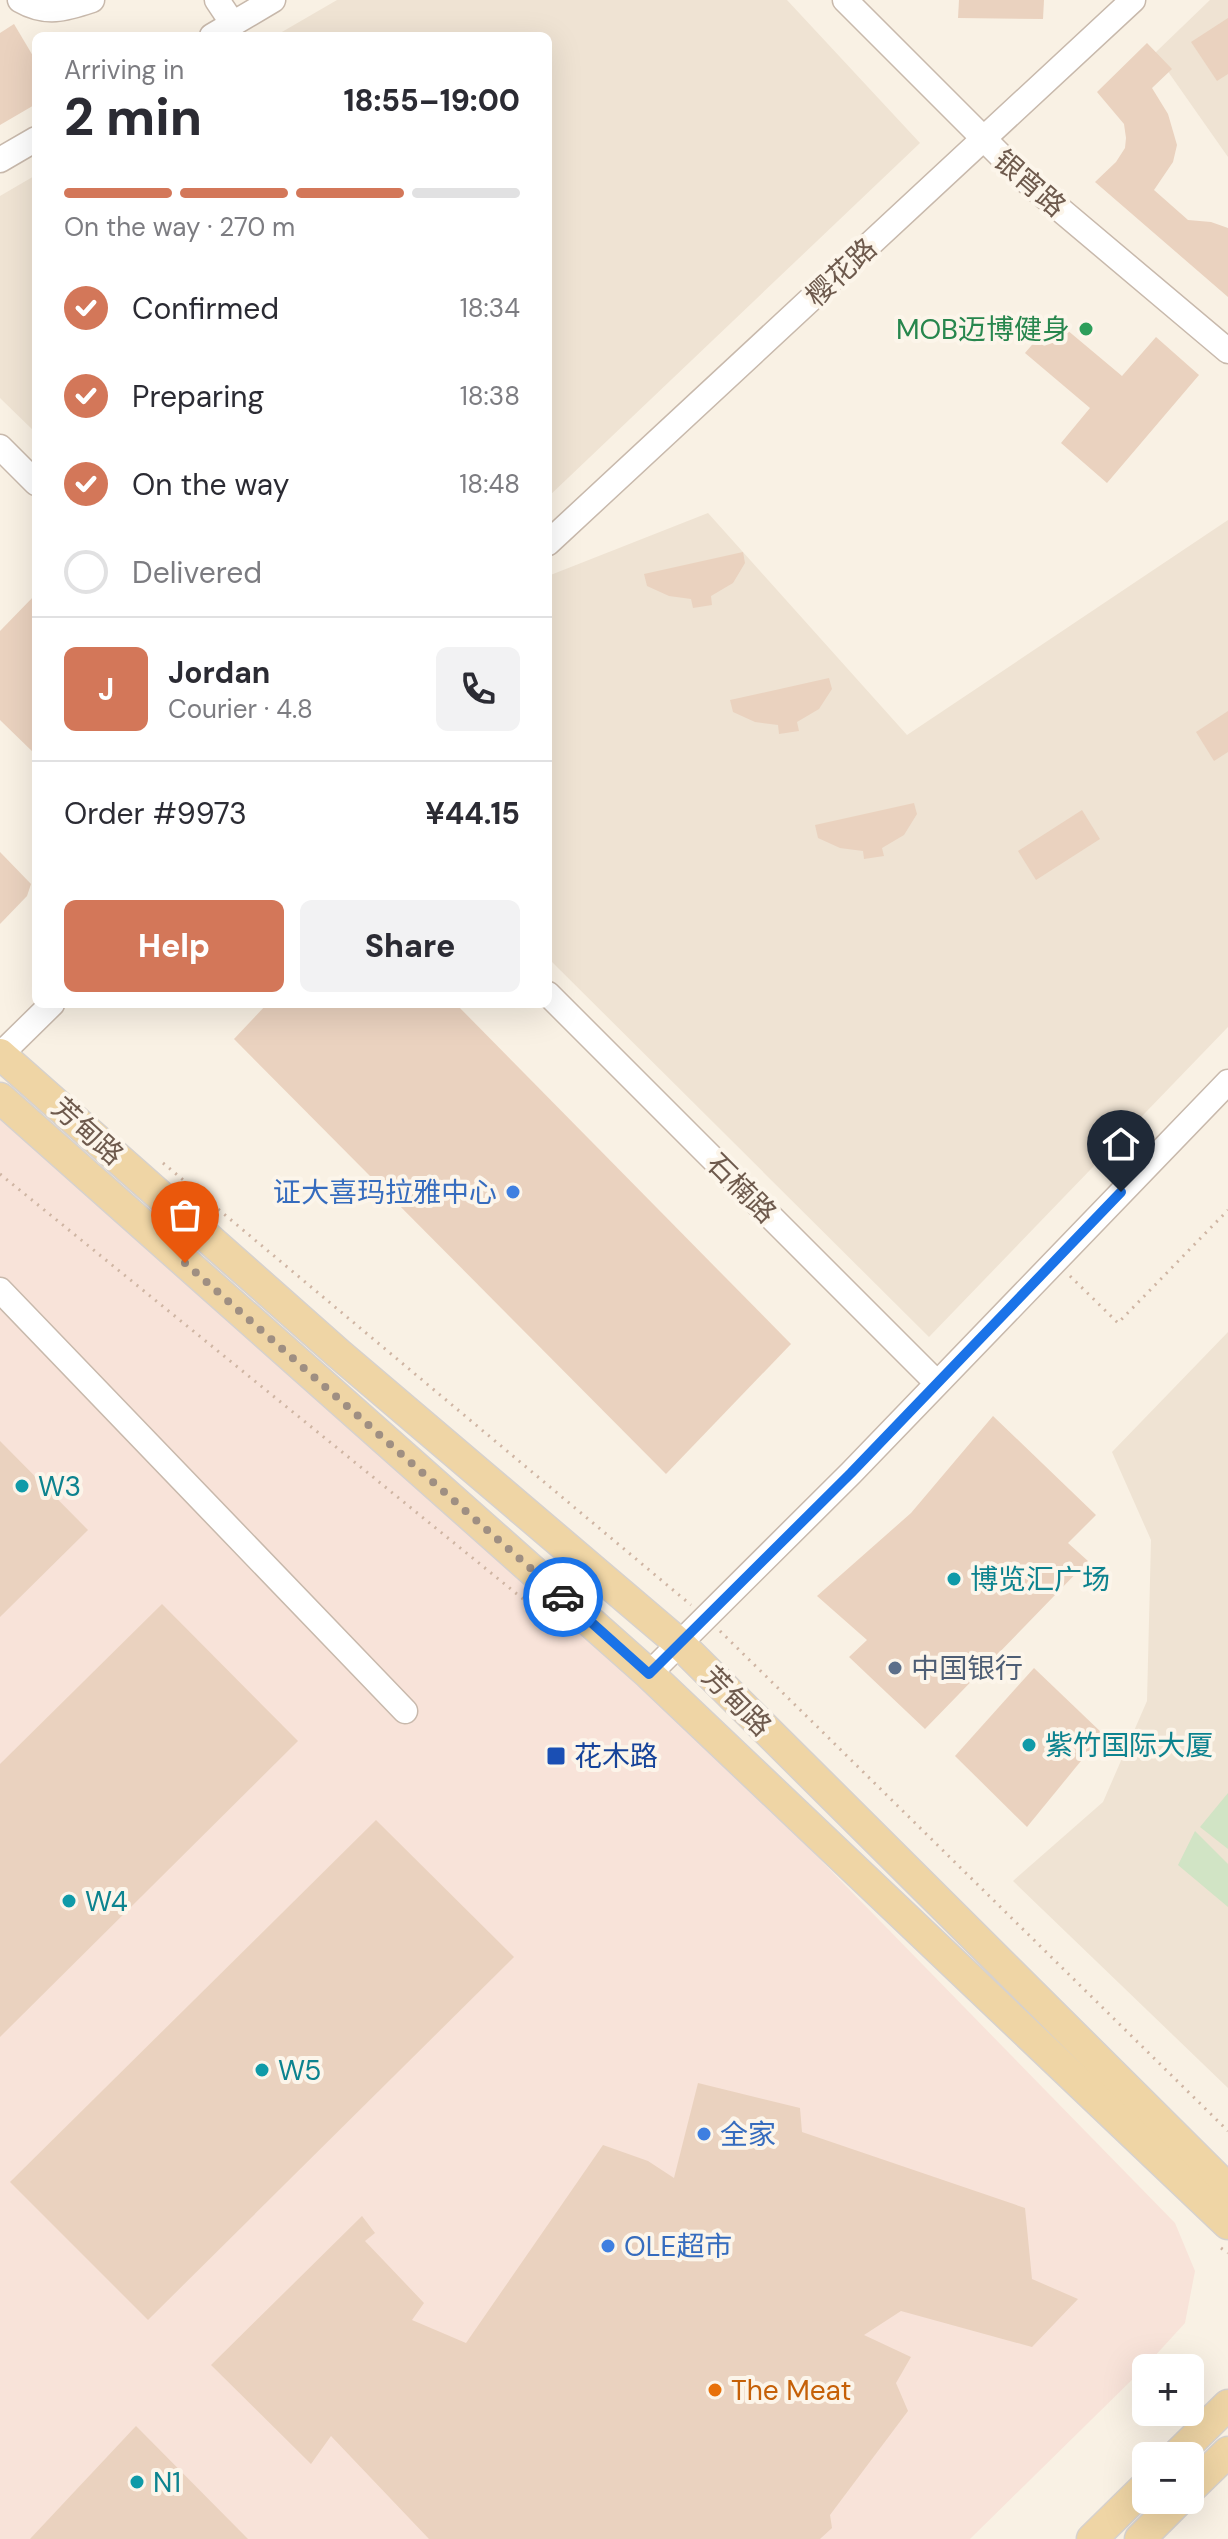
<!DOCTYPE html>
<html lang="en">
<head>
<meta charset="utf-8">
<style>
	:root { --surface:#fff; --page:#f2f2f3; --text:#2b2b33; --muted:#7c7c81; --line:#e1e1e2; --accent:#d37759 }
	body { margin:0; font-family:"DM Sans","Noto Sans SC",sans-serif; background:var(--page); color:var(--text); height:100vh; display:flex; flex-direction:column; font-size:30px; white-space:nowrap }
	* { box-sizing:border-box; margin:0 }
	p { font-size:26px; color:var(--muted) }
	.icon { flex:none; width:44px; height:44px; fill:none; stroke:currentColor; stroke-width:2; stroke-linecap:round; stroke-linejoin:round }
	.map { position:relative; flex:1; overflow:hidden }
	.details { position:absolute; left:32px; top:32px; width:520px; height:976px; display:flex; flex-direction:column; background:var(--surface); border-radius:12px; box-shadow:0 8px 32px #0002 }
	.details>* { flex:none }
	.fabs { position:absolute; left:1132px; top:2354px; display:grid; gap:16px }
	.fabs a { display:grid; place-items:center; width:72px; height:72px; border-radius:12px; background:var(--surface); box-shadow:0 8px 32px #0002; font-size:40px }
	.pin { position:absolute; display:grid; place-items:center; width:68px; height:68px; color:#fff; margin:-82px -34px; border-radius:50% 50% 50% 0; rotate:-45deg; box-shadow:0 0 8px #0007 }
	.pin .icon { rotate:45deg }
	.courier { position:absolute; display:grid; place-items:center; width:80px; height:80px; margin:-40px; border:6px solid #1a73e8; border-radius:50%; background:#fff; color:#222; box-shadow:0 2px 10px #0007 }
	.headline em { font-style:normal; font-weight:800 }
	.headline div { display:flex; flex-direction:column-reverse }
	.headline { display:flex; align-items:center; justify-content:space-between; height:136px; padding:0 32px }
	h1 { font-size:52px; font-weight:800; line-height:60px }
	.bar { display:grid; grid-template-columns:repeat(4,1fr); gap:12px 8px; align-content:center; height:96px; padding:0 32px }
	.bar i { height:10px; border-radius:6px; background:var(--line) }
	.bar .active { background:var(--accent) }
	.bar p { grid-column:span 4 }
	.line { display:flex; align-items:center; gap:20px; padding:0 32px; border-top:2px solid var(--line) }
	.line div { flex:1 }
	.round { display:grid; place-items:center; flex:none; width:84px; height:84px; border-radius:12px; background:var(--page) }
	ol { padding:0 32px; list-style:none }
	li { display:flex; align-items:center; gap:24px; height:88px }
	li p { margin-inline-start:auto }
	li .icon { padding:8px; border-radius:50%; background:var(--accent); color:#fff; stroke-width:4 }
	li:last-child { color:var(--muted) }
	li i { width:44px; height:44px; border:4px solid var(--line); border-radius:50% }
	.cta { display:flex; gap:16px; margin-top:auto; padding:16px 32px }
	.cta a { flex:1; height:92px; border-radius:12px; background:var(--accent); color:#fff; font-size:32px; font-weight:800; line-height:92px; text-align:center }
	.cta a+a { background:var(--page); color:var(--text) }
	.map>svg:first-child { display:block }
	.residential { fill:#efe3d3 }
	.commercial { fill:#f8e3d9 }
	.green { fill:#d1e4c5 }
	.building { fill:#ead2bf }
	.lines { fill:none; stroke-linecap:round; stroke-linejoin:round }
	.minor-casing { stroke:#c8b9ac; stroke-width:27 }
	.major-casing { stroke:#d6d1cd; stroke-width:33 }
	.path { stroke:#cfb5a3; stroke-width:3; stroke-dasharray:2 6; stroke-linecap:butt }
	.minor { stroke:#fff; stroke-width:24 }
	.major { stroke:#efd5a5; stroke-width:30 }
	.done { stroke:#9f8f82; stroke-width:8; stroke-dasharray:0 14.4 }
	.route { stroke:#1a73e8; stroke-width:10 }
	.leisure-dot { fill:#2e9e5b; stroke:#fcf5ea; stroke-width:3 }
	.shop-dot { fill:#3f7fe0; stroke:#fcf5ea; stroke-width:3 }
	.culture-dot { fill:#0f9aa8; stroke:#fcf5ea; stroke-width:3 }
	.service-dot { fill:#5c6f8a; stroke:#fcf5ea; stroke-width:3 }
	.transit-dot { fill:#1a4fb4; stroke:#fcf5ea; stroke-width:3 }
	.food-dot { fill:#e8710a; stroke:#fcf5ea; stroke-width:3 }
	.labels { text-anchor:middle; stroke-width:8; stroke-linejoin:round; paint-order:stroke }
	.street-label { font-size:28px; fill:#6e5a4d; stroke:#fcf5ea }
	.leisure-label { font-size:28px; fill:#27864d; stroke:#fcf5ea; text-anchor:end }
	.shop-label { font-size:28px; fill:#366cbe; stroke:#fcf5ea; text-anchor:start }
	.culture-label { font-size:28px; fill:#0d838f; stroke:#fcf5ea; text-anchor:start }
	.service-label { font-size:28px; fill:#4e5e75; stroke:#fcf5ea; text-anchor:start }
	.transit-label { font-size:28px; fill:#164399; stroke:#fcf5ea; text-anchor:start }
	.food-label { font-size:28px; fill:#c56008; stroke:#fcf5ea; text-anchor:start }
</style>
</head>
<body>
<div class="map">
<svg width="1228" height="2539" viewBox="0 0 1228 2539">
	<rect width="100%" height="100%" fill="#f9f1e4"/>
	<g class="residential">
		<path d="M337,0H787L920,143L548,497V36H275Z"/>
		<path d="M1210,0H1228V157L1155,53Z"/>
		<path d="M36,175V433L0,398V196Z"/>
		<path d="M708,513L907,735L1228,520V1027L929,1337L548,958V576Z"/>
		<path d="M1228,1332V2088L1013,1881L1103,1802L1147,1701L1151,1540L1112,1452Z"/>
	</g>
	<path class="commercial" d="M0,1109L239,1312L759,1797L1175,2223L1195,2271L1185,2323L1142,2370L970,2539H0Z"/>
	<g class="green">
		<path d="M1228,1793V1849L1200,1827Z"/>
		<path d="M1195,1831L1228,1864V1907L1178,1865Z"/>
	</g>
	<g class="building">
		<path d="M959,0H1044L1043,19L958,18Z"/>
		<path d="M1228,18V74L1217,81L1191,42Z"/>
		<path d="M14,24L36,61V104L0,125V33Z"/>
		<path d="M1147,43L1172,69L1152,88L1168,114L1177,145L1173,162L1154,190L1188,220L1211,222L1228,228V297L1095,182L1116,162L1125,148L1126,138L1124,124L1097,92Z"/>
		<path d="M1054,319L1122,376L1156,337L1199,375L1107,483L1061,443L1090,408L1025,353Z"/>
		<path d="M743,552L745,563L733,583L711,596L712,605L693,608L691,599L669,596L647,586L644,574Z"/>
		<path d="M36,594V755L0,720V631Z"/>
		<path d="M829,678L832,689L819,709L797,722L799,731L779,734L778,725L755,722L733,712L730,700Z"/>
		<path d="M1228,711V752L1214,761L1196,732Z"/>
		<path d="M914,803L917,814L904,835L882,848L884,856L864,859L863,851L840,848L818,838L815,825Z"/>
		<path d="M1082,810L1100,839L1036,880L1018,851Z"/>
		<path d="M0,852L31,884L27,896L0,924Z"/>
		<path d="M267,1004H456L791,1344L666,1474L234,1039Z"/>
		<path d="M993,1416L1096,1515L1068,1543L1088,1561L925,1729L849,1657L867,1640L817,1596L911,1513Z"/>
		<path d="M0,1441L88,1530L0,1617Z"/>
		<path d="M162,1604L298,1741L0,2037V1764Z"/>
		<path d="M1034,1668L1103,1734L1027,1827L955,1756Z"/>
		<path d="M376,1820L514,1957L148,2320L10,2182Z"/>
		<path d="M698,2083L800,2108L802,2132L1025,2208L1032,2279L1078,2299L1032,2347L901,2311L864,2335L911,2357L896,2383L908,2411L830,2515L832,2528L820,2539H429L331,2436L311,2464L211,2365L362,2216L375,2233L365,2241L424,2303L412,2320L466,2343L603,2145L648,2161L674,2178Z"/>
		<path d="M136,2426L248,2539H30Z"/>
	</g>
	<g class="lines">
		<g class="minor-casing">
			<g id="minor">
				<path d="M20,0C46,15 65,9 92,0"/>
				<path d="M217,0L233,24"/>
				<path d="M845,0L1024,179L1228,351"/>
				<path d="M212,36L273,0"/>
				<path d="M0,160L36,139"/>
				<path d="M0,447L36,483"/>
				<path d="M548,543L1133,0"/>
				<path d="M548,994L936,1382"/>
				<path d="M0,1055L52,1004"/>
				<path d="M0,1290L405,1711"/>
				<path d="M649,1674L851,1473L1228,1082"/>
			</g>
		</g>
		<g class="major-casing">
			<g id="major">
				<path d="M0,1054L339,1354L680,1644L1228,2189"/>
				<path d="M0,1098L649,1674L1228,2224"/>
				<path d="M1176,2456L1228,2405"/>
				<path d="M1190,2489L1228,2452"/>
				<path d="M1092,2539L1146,2486"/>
				<path d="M1140,2539L1179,2500"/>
			</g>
		</g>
		<g class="path">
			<path d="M163,1163L691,1605"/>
			<path d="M0,1174L544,1616"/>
			<path d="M1070,1276L1118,1323L1228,1210"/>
			<path d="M720,1631L1228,2131"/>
			<path d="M1221,2248L1228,2253"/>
		</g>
		<use href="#minor" class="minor"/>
		<use href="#major" class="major"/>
	</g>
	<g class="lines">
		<path class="done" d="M185,1263L563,1597"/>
		<path class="route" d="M563,1597L649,1674L851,1473L1121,1192"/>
	</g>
	<circle class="leisure-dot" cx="1086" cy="329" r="8"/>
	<g class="shop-dot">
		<circle cx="513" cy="1192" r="8"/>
		<circle cx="704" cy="2134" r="8"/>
		<circle cx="608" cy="2246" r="8"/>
	</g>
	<g class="culture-dot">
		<circle cx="22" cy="1486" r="8"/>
		<circle cx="954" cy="1579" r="8"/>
		<circle cx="1029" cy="1745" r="8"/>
		<circle cx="69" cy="1901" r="8"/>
		<circle cx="262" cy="2070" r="8"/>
		<circle cx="137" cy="2482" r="8"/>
	</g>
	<circle class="service-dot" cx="895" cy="1668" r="8"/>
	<rect class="transit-dot" x="546" y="1746" width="20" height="20" rx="4"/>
	<circle class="food-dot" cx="715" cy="2390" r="8"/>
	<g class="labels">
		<g class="street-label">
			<text transform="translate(1030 183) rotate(41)" y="10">银宵路</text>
			<text transform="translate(841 272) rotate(-43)" y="10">樱花路</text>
			<text transform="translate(88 1131) rotate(42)" y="10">芳甸路</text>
			<text transform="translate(742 1188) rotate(45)" y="10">石楠路</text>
			<text transform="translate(737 1701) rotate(45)" y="10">芳甸路</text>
		</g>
		<g class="leisure-label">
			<text x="1070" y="339">MOB迈博健身</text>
		</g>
		<g class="shop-label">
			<text x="497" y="1202" text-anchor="end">证大喜玛拉雅中心</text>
			<text x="720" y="2144">全家</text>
			<text x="624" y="2256">OLE超市</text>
		</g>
		<g class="culture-label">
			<text x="38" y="1496">W3</text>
			<text x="970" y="1589">博览汇广场</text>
			<text x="1045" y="1755">紫竹国际大厦</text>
			<text x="85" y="1911">W4</text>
			<text x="278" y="2080">W5</text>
			<text x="153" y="2492">N1</text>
		</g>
		<g class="service-label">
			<text x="911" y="1678">中国银行</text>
		</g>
		<g class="transit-label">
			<text x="574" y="1766">花木路</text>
		</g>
		<g class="food-label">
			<text x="731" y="2400">The Meat</text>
		</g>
	</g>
</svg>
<div class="fabs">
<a>+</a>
<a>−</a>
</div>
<div class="pin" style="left:185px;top:1263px;background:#ea580c"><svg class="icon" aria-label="bag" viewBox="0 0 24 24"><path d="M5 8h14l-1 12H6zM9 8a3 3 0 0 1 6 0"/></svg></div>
<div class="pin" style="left:1121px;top:1192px;background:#1f2937"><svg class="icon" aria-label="home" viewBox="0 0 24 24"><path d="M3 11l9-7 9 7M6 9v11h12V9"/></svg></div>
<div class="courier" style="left:563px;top:1597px"><svg class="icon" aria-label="car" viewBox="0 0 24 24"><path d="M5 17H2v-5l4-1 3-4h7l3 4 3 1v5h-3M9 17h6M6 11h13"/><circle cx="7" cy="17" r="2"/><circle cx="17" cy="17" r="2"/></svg></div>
<section class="details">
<div class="headline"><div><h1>2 min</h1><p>Arriving in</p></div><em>18:55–19:00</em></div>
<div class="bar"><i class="active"></i><i class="active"></i><i class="active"></i><i></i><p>On the way · 270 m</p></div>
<ol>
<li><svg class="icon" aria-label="check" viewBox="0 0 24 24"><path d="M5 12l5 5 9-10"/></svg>Confirmed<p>18:34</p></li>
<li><svg class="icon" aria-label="check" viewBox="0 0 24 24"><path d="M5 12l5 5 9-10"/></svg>Preparing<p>18:38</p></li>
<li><svg class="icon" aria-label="check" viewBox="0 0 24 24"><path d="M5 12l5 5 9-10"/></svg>On the way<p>18:48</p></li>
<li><i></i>Delivered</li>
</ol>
<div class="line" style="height:144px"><b class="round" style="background:var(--accent);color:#fff">J</b><div><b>Jordan</b><p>Courier · 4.8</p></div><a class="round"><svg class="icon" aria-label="phone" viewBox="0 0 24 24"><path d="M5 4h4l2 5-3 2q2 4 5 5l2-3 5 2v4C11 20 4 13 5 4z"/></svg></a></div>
<div class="line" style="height:104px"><div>Order #9973</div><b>¥44.15</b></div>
<div class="cta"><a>Help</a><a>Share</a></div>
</section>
</div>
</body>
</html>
